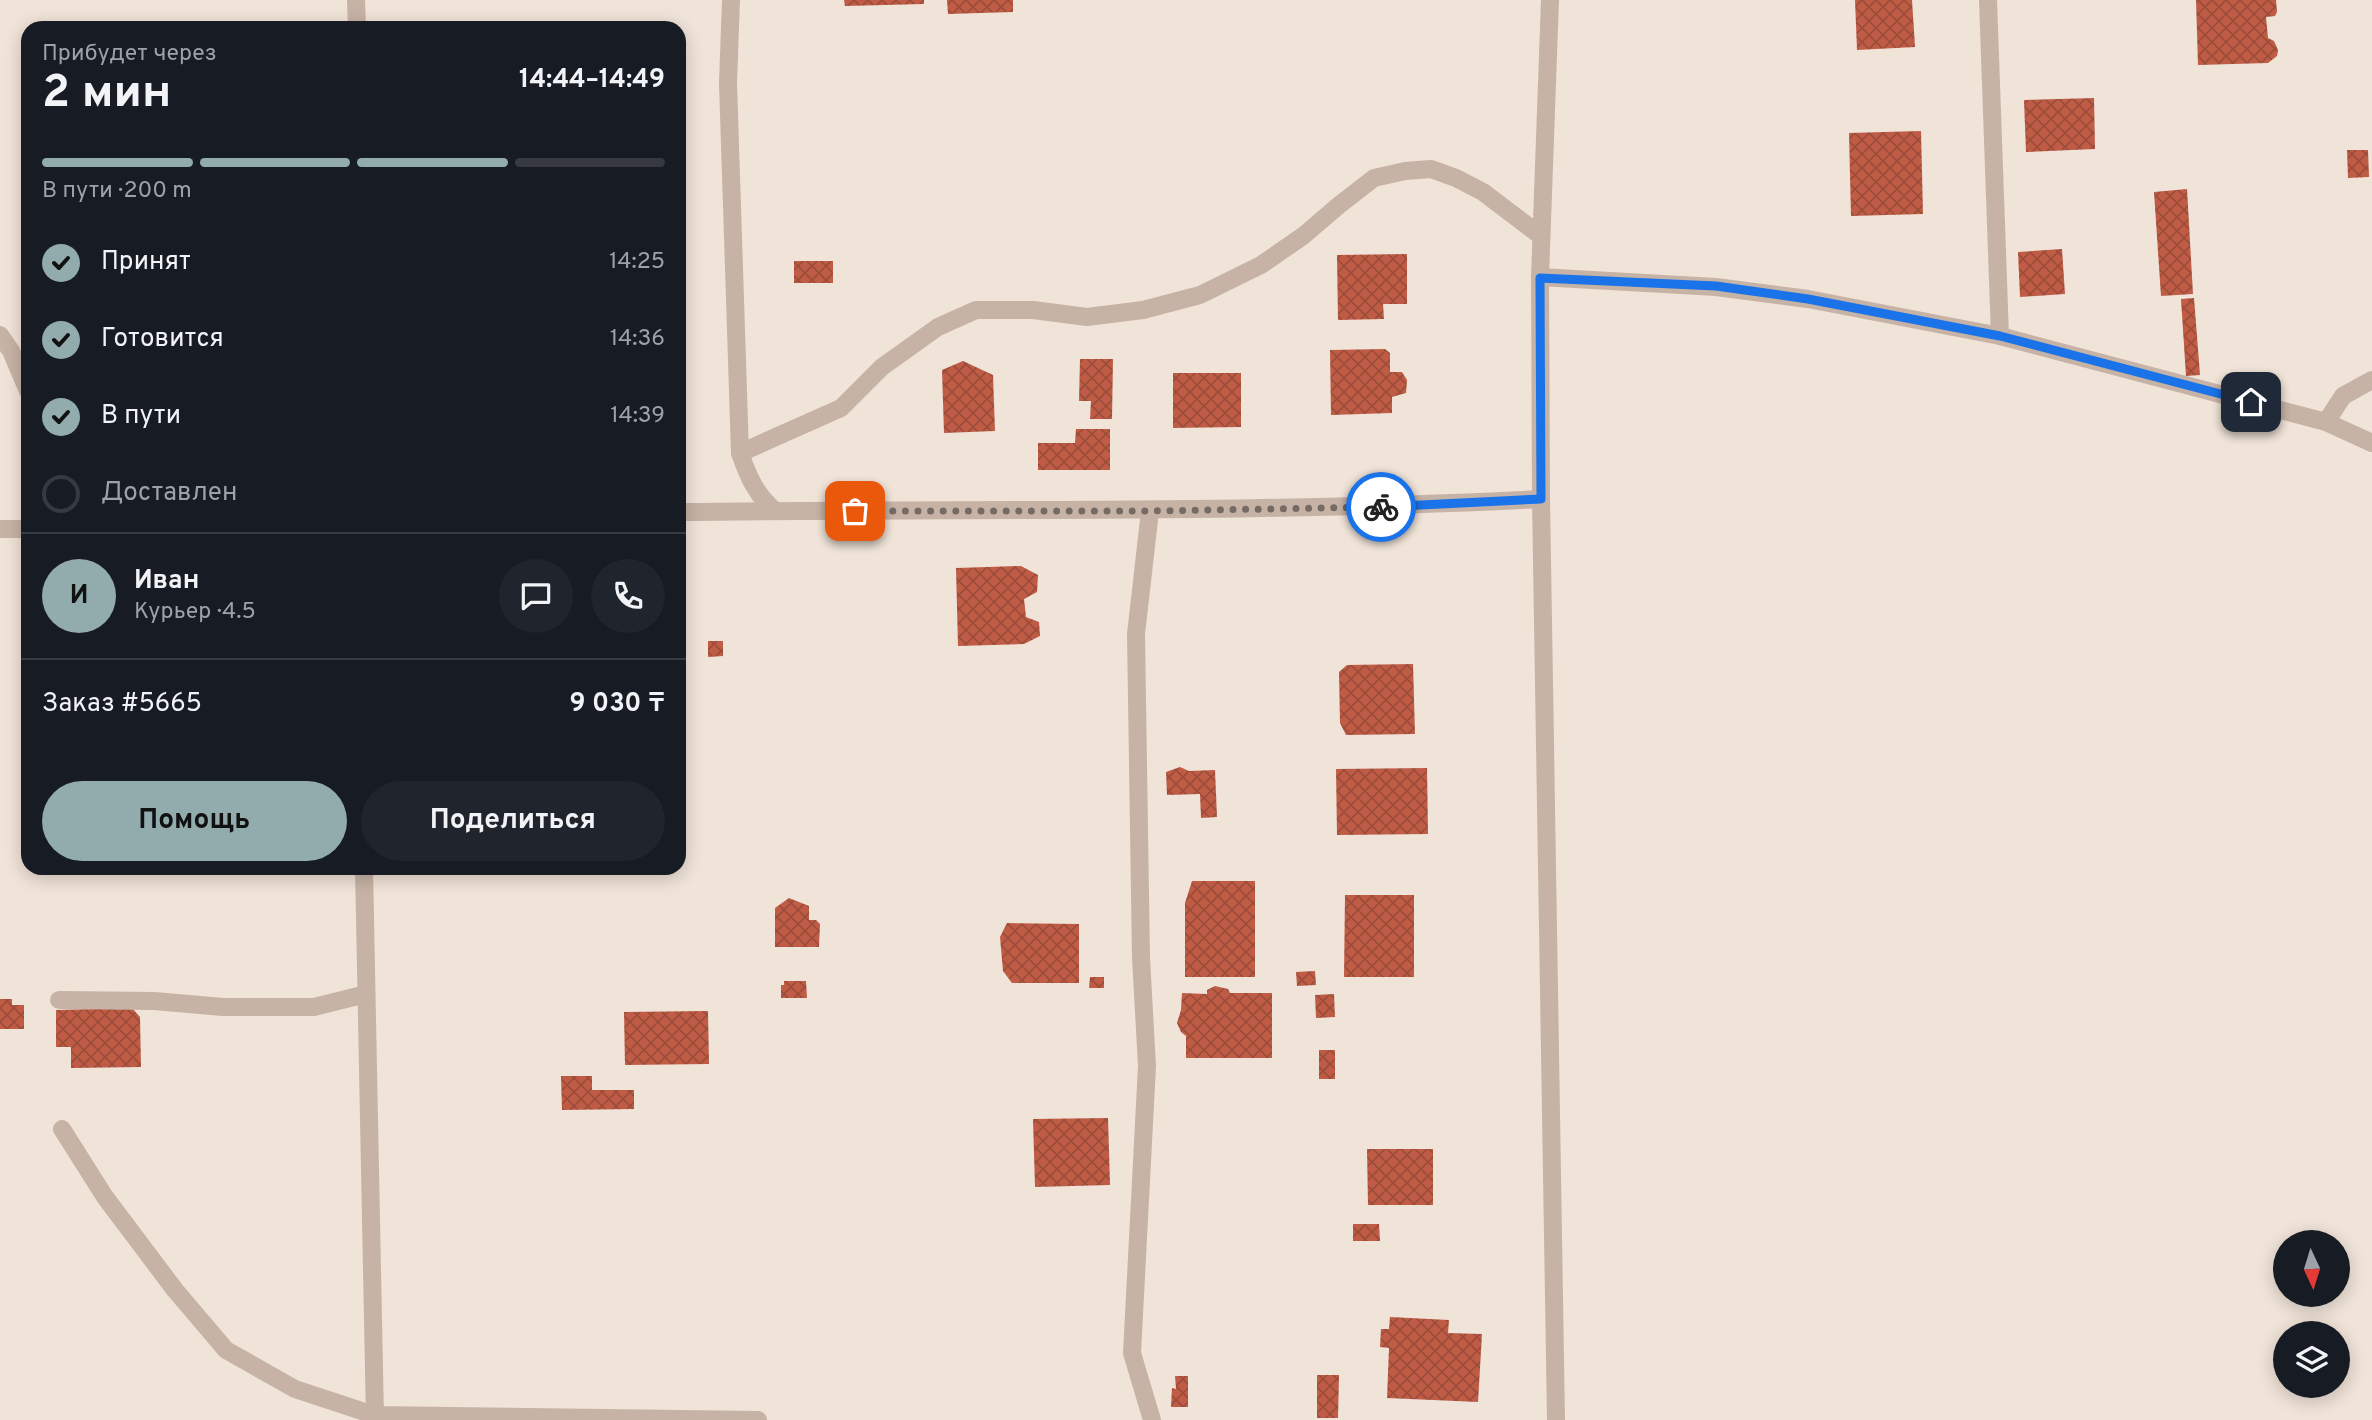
<!DOCTYPE html>
<html lang="ru">
<head>
<meta charset="utf-8">
<style>
	:root { --surface:#171b24; --page:#20242c; --text:#f1f3f6; --muted:#9ea1a6; --line:#363941; --accent:#92abac }
	body { margin:0; font-family:Overpass,sans-serif; background:var(--page); color:var(--text); height:100vh; display:flex; flex-direction:column; font-size:26px; white-space:nowrap }
	* { box-sizing:border-box; margin:0 }
	p { font-size:23px; color:var(--muted) }
	.icon { flex:none; width:38px; height:38px; fill:none; stroke:currentColor; stroke-width:2; stroke-linecap:round; stroke-linejoin:round }
	.map { position:relative; flex:1; overflow:hidden }
	.sheet { position:absolute; left:21px; top:21px; width:665px; height:854px; display:flex; flex-direction:column; background:var(--surface); border-radius:21px; box-shadow:0 4px 18px #0003 }
	.sheet>* { flex:none }
	.needle { width:46px; rotate:176deg }
	.tools { position:absolute; left:2273px; top:1230px; display:grid; gap:14px }
	.tools a { display:grid; place-items:center; width:77px; height:77px; border-radius:50%; background:var(--surface); box-shadow:0 4px 18px #0003; font-size:35px }
	.pin { position:absolute; display:grid; place-items:center; width:60px; height:60px; color:#fff; margin:-30px; border-radius:14px; box-shadow:0 4px 10px #0006 }
	.courier { position:absolute; display:grid; place-items:center; width:70px; height:70px; margin:-35px; border:5px solid #1a73e8; border-radius:50%; background:#fff; color:#222; box-shadow:0 2px 9px #0007 }
	.overview em { font-style:normal; font-weight:700 }
	.overview div { display:flex; flex-direction:column-reverse }
	.overview { display:flex; align-items:center; justify-content:space-between; height:119px; padding:0 21px }
	h1 { font-size:46px; font-weight:700; line-height:52px }
	.bar { display:grid; grid-template-columns:repeat(4,1fr); gap:10px 7px; align-content:center; height:84px; padding:0 21px }
	.bar i { height:9px; border-radius:5px; background:var(--line) }
	.bar .active { background:var(--accent) }
	.bar p { grid-column:span 4 }
	.line { display:flex; align-items:center; gap:18px; padding:0 21px; border-top:2px solid var(--line) }
	.line div { flex:1 }
	.round { display:grid; place-items:center; flex:none; width:74px; height:74px; border-radius:37px; background:var(--page) }
	ol { padding:0 21px; list-style:none }
	li { display:flex; align-items:center; gap:21px; height:77px }
	li p { margin-inline-start:auto }
	li .icon { padding:7px; border-radius:50%; background:var(--accent); color:#111; stroke-width:4 }
	li:last-child { color:var(--muted) }
	li i { width:38px; height:38px; border:4px solid var(--line); border-radius:50% }
	.button { display:flex; gap:14px; margin-top:auto; padding:14px 21px }
	.button a { flex:1; height:80px; border-radius:42px; background:var(--accent); color:#111; font-size:28px; font-weight:700; line-height:80px; text-align:center }
	.button a+a { background:var(--page); color:var(--text) }
	.map>svg:first-child { display:block }
	.building { fill:url(#building-cross-hatch) }
	.lines { fill:none; stroke-linecap:round; stroke-linejoin:round }
	.minor { stroke:#c7b3a5; stroke-width:18 }
	.done { stroke:#756a64; stroke-width:7; stroke-dasharray:0 12.6 }
	.route { stroke:#1a73e8; stroke-width:9 }
</style>
</head>
<body>
<div class="map">
<svg width="2372" height="1420" viewBox="0 0 2372 1420">
	<defs>
		<pattern id="building-cross-hatch" width="8" height="8" patternUnits="userSpaceOnUse" patternTransform="scale(1.75)"><rect width="8" height="8" fill="#c05c46"/><path d="M0 0l8 8M0 8l8-8" fill="none" stroke="#9d4c3a"/></pattern>
	</defs>
	<rect width="100%" height="100%" fill="#f0e3d8"/>
	<g class="building">
		<path d="M844,0H924V4L845,6Z"/>
		<path d="M947,0H1013V12L948,14Z"/>
		<path d="M1855,0H1912L1915,47L1857,50Z"/>
		<path d="M2196,0H2276L2277,12L2275,16L2266,17L2268,38L2274,41L2278,50L2277,56L2268,63L2198,65Z"/>
		<path d="M2094,98L2095,149L2026,152L2024,100Z"/>
		<path d="M1921,131L1923,214L1851,216L1849,133Z"/>
		<path d="M2347,150H2368L2369,177L2348,178Z"/>
		<path d="M2187,189L2193,294L2161,296L2154,192Z"/>
		<path d="M2062,249L2065,294L2020,297L2018,252Z"/>
		<path d="M1407,254V304H1383L1384,319L1338,320L1337,255Z"/>
		<rect x="794" y="261" width="39" height="22"/>
		<path d="M2194,298L2200,375L2186,376L2181,299Z"/>
		<path d="M1385,349L1390,353V372H1402L1407,380L1406,393L1392,397V413L1331,415L1330,350Z"/>
		<path d="M1080,359H1113L1112,419H1090L1091,401H1079Z"/>
		<path d="M963,361L993,375L995,431L944,433L942,370Z"/>
		<path d="M1173,373H1241V427L1173,428Z"/>
		<path d="M1076,429H1110V470H1038V443H1075Z"/>
		<path d="M1021,566L1038,575L1037,592L1024,599L1026,617L1039,622L1040,636L1024,644L958,646L956,568Z"/>
		<path d="M708,641H723V656L708,657Z"/>
		<path d="M1413,664L1415,734L1346,735L1340,723L1339,672L1347,665Z"/>
		<path d="M1180,767L1189,771L1215,770L1217,817L1201,818L1200,794L1167,795L1166,772Z"/>
		<path d="M1427,768L1428,834L1337,835L1336,769Z"/>
		<path d="M1192,881H1255V977H1185V903Z"/>
		<path d="M1345,895H1414V977H1344Z"/>
		<path d="M789,898L809,906V920H816L820,924L819,947H775V908Z"/>
		<path d="M1007,923L1079,924V983H1012L1003,971L1000,937Z"/>
		<path d="M1315,971L1316,985L1297,986L1296,972Z"/>
		<path d="M1090,977H1104V988H1089Z"/>
		<path d="M784,981H806L807,998H781V985H784Z"/>
		<path d="M1215,986L1228,989L1230,993H1272V1058H1186V1036L1181,1032L1177,1023L1181,1010L1182,993L1207,994V990Z"/>
		<path d="M1334,994L1335,1017L1316,1018L1315,995Z"/>
		<path d="M0,999H12V1005H24V1029H0Z"/>
		<path d="M132,1008L140,1017L141,1067L71,1068V1047H56V1010Z"/>
		<path d="M708,1011L709,1064L625,1065L624,1012Z"/>
		<rect x="1319" y="1050" width="16" height="29"/>
		<path d="M561,1076H592V1090H634V1109L562,1110Z"/>
		<path d="M1108,1118L1110,1185L1035,1187L1033,1119Z"/>
		<path d="M1367,1149H1433V1205H1368Z"/>
		<path d="M1353,1224H1379L1380,1241H1353Z"/>
		<path d="M1390,1317L1449,1320L1448,1333L1482,1334L1478,1402L1387,1398L1389,1348L1380,1347L1381,1329H1389Z"/>
		<path d="M1317,1375H1339L1338,1418H1317Z"/>
		<path d="M1175,1376H1188V1407H1171L1172,1388L1176,1389Z"/>
	</g>
	<g class="lines">
		<g class="minor">
			<path d="M356,0L357,28"/>
			<path d="M731,0L728,83L740,453C748,476 756,495 775,511"/>
			<path d="M1550,0L1540,277L1541,499L1556,1420"/>
			<path d="M1988,0L2000,336"/>
			<path d="M1540,277L1716,287L1808,299L2000,336L2326,422L2372,443"/>
			<path d="M0,335L11,351L28,391"/>
			<path d="M2326,422L2343,396L2372,380"/>
			<path d="M740,453L841,408L882,367L938,327L976,310H1033L1087,317L1143,310L1200,295L1261,265L1303,236L1338,206L1374,178L1405,171L1431,169L1456,178L1483,192L1541,236"/>
			<path d="M1150,511L1136,634L1141,958L1147,1066L1132,1353L1152,1420"/>
			<path d="M679,512C967,508 1254,514 1541,499"/>
			<path d="M0,529H28"/>
			<path d="M364,868L375,1420"/>
			<path d="M59,1000L154,1001L223,1007H314L366,994"/>
			<path d="M62,1129L105,1197L175,1290L226,1350L295,1389L374,1415L758,1420"/>
		</g>
	</g>
	<g class="lines">
		<path class="done" d="M855,511H1150L1381,507"/>
		<path class="route" d="M1381,507L1541,499L1540,278L1716,286L1808,299L2000,336L2251,402"/>
	</g>
</svg>
<div class="tools">
<a><svg class="needle" viewBox="-14 -14 28 28"><path d="M0-13l5 13h-10z" fill="#e53935"/><path d="M0 13l5-13h-10z" fill="#9ea1a6"/></svg></a>
<a><svg class="icon" aria-label="layers" viewBox="0 0 24 24"><path d="M12 4l9 5-9 5-9-5zM3 14l9 5 9-5"/></svg></a>
</div>
<div class="pin" style="left:855px;top:511px;background:#ea580c"><svg class="icon" aria-label="bag" viewBox="0 0 24 24"><path d="M5 8h14l-1 12H6zM9 8a3 3 0 0 1 6 0"/></svg></div>
<div class="pin" style="left:2251px;top:402px;background:#1f2937"><svg class="icon" aria-label="home" viewBox="0 0 24 24"><path d="M3 11l9-7 9 7M6 9v11h12V9"/></svg></div>
<div class="courier" style="left:1381px;top:507px"><svg class="icon" aria-label="bike" viewBox="0 0 24 24"><circle cx="6" cy="16" r="4"/><circle cx="18" cy="16" r="4"/><path d="M6 16l4-8h5l3 8M10 8l3 8H6M13 5h3"/></svg></div>
<section class="sheet">
<div class="overview"><div><h1>2 мин</h1><p>Прибудет через</p></div><em>14:44–14:49</em></div>
<div class="bar"><i class="active"></i><i class="active"></i><i class="active"></i><i></i><p>В пути · 200 m</p></div>
<ol>
<li><svg class="icon" aria-label="check" viewBox="0 0 24 24"><path d="M5 12l5 5 9-10"/></svg>Принят<p>14:25</p></li>
<li><svg class="icon" aria-label="check" viewBox="0 0 24 24"><path d="M5 12l5 5 9-10"/></svg>Готовится<p>14:36</p></li>
<li><svg class="icon" aria-label="check" viewBox="0 0 24 24"><path d="M5 12l5 5 9-10"/></svg>В пути<p>14:39</p></li>
<li><i></i>Доставлен</li>
</ol>
<div class="line" style="height:126px"><b class="round" style="background:var(--accent);color:#111">И</b><div><b>Иван</b><p>Курьер · 4.5</p></div><a class="round"><svg class="icon" aria-label="chat" viewBox="0 0 24 24"><path d="M4 5h16v11H9l-5 4z"/></svg></a><a class="round"><svg class="icon" aria-label="phone" viewBox="0 0 24 24"><path d="M5 4h4l2 5-3 2q2 4 5 5l2-3 5 2v4C11 20 4 13 5 4z"/></svg></a></div>
<div class="line" style="height:91px"><div>Заказ #5665</div><b>9 030 ₸</b></div>
<div class="button"><a>Помощь</a><a>Поделиться</a></div>
</section>
</div>
</body>
</html>
